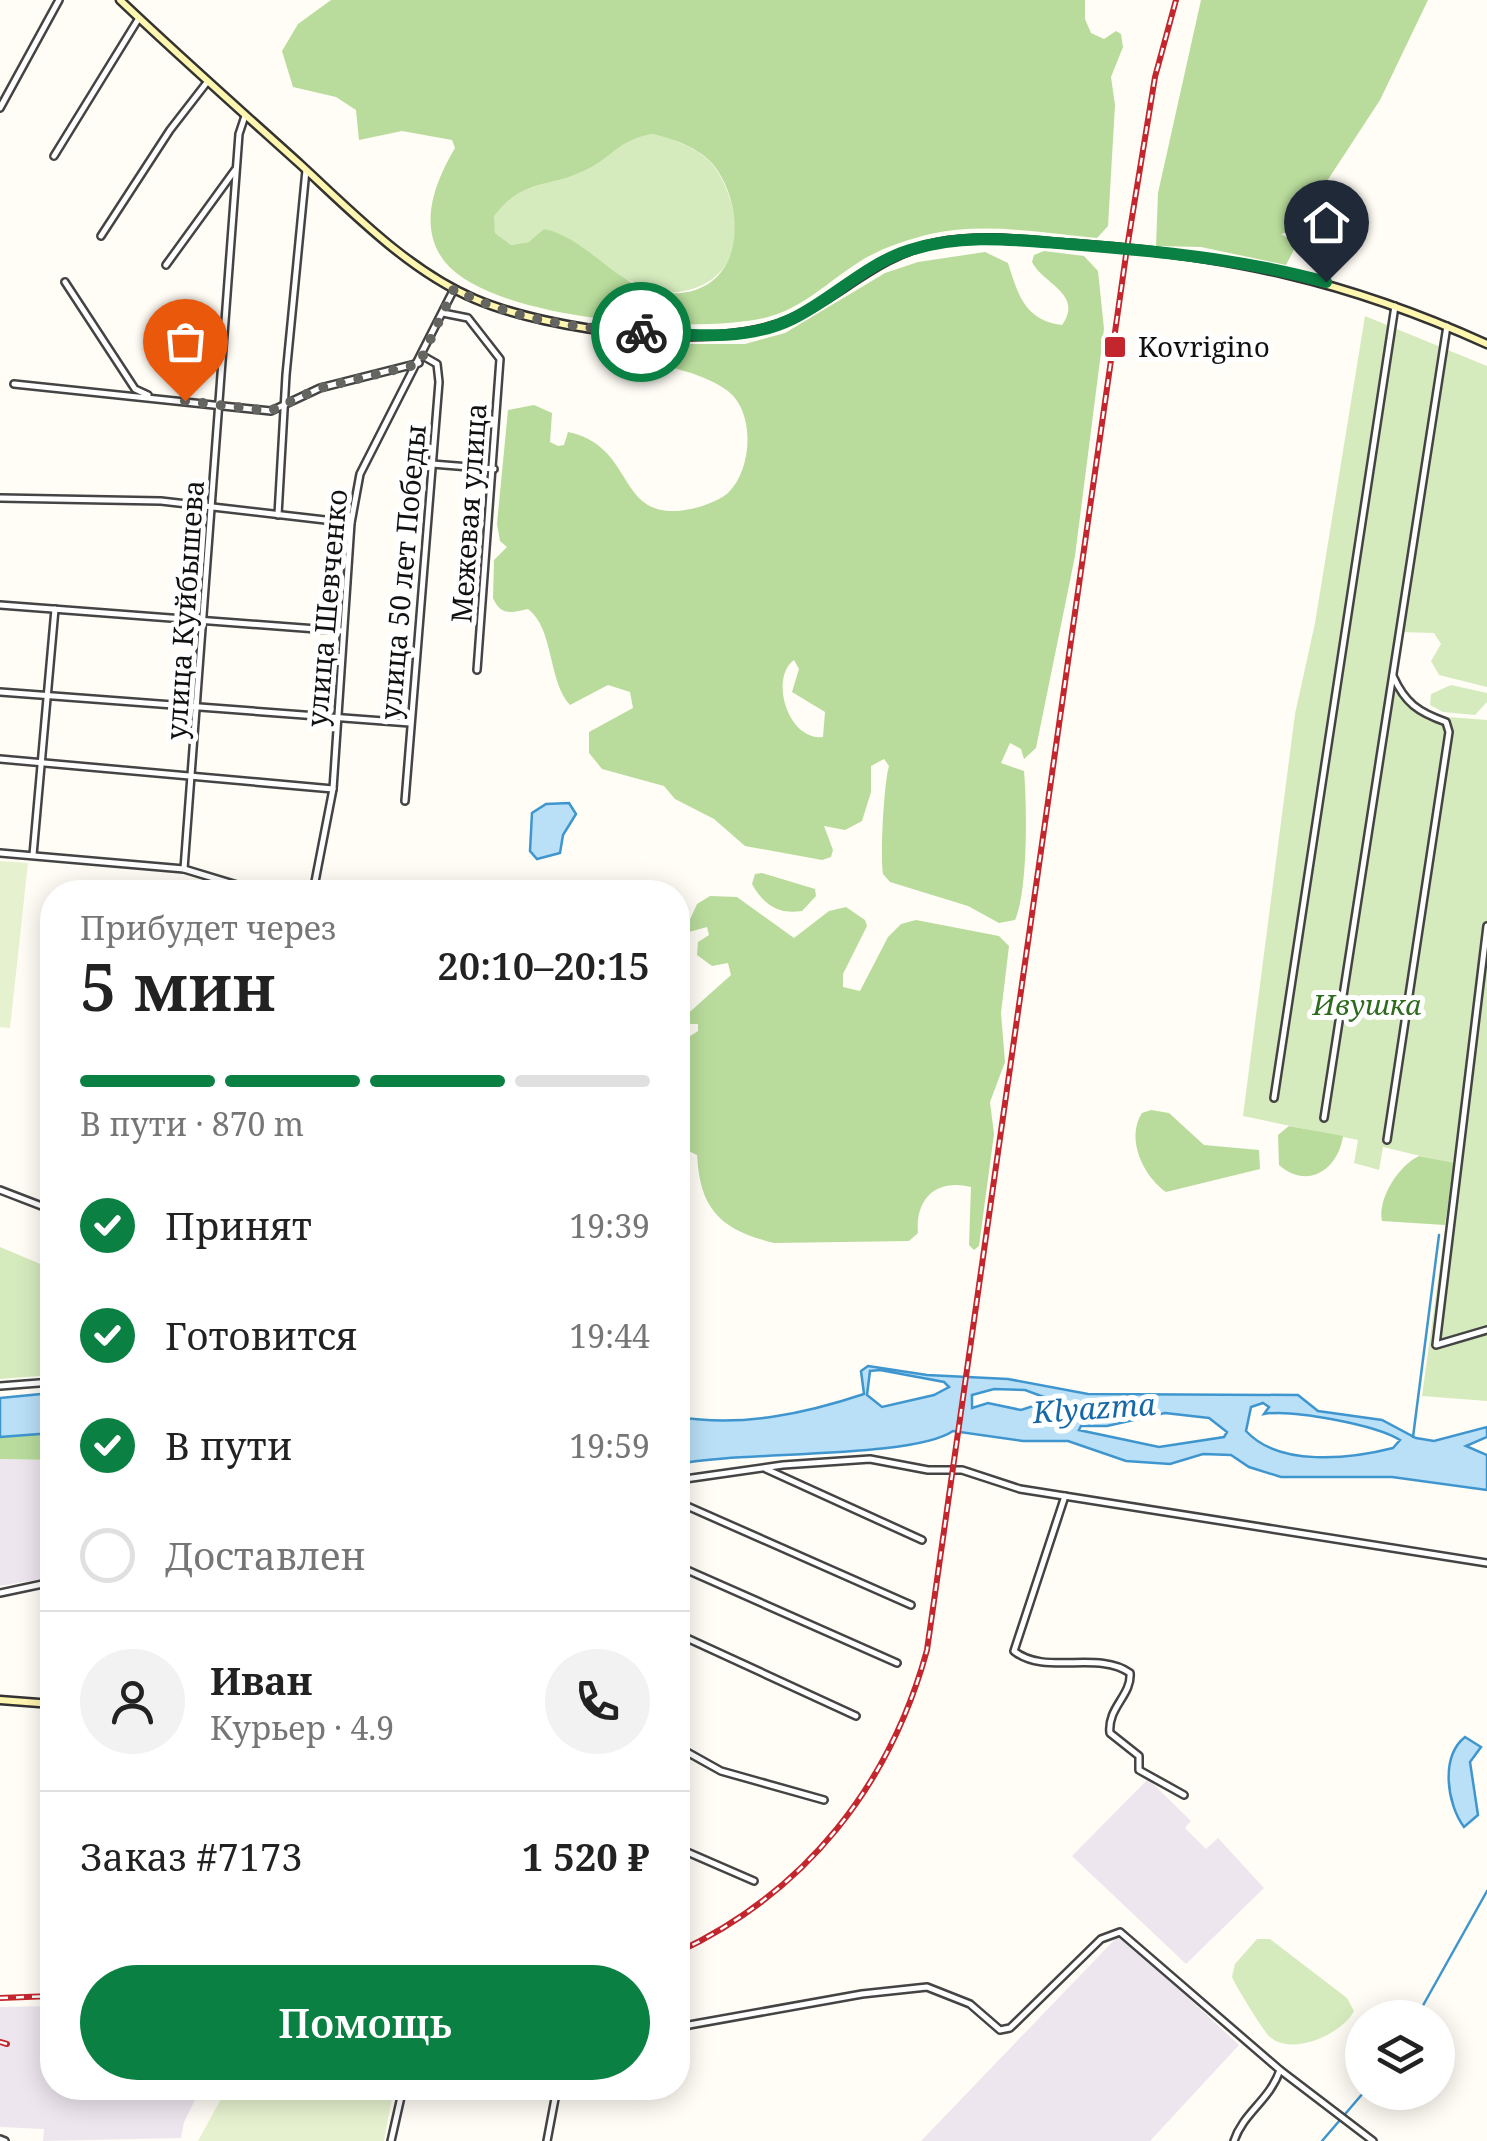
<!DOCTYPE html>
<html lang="ru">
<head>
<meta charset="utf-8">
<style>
	:root { --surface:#fff; --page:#f2f2f2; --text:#222; --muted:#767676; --line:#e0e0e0; --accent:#0b8043 }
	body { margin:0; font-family:"Noto Serif",serif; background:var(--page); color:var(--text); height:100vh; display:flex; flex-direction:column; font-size:38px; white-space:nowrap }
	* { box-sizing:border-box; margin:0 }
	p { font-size:32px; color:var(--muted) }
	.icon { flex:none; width:55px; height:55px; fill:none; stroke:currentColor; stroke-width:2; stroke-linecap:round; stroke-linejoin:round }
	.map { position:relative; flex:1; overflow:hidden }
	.details { position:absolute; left:40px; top:880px; width:650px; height:1220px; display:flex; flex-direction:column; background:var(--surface); border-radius:40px; box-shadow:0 5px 25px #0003 }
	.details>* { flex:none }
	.tools { position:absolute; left:1345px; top:2000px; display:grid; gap:20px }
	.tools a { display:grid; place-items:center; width:110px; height:110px; border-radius:50%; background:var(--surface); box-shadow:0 5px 25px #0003; font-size:50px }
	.pin { position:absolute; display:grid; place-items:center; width:85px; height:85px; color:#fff; margin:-102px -42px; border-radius:50% 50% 50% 0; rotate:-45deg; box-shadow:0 0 10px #0007 }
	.pin .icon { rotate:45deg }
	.courier { position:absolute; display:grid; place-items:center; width:100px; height:100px; margin:-50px; border:8px solid #0b8043; border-radius:50%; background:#fff; color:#222; box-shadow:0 2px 12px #0007 }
	.summary em { font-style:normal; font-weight:600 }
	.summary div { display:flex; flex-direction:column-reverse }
	.summary { display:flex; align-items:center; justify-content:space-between; height:170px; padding:0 40px }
	h1 { font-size:65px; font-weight:600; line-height:75px }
	.bar { display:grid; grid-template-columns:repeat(4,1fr); gap:15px 10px; align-content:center; height:120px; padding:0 40px }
	.bar i { height:12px; border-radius:8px; background:var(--line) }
	.bar .on { background:var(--accent) }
	.bar p { grid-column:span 4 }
	.line { display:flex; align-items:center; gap:25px; padding:0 40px; border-top:2px solid var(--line) }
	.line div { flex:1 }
	.round { display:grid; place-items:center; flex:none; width:105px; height:105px; border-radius:52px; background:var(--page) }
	ol { padding:0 40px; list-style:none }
	li { display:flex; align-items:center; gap:30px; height:110px }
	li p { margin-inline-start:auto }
	li .icon { padding:10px; border-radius:50%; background:var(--accent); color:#fff; stroke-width:4 }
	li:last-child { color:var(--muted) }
	li i { width:55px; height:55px; border:5px solid var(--line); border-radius:50% }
	.button { display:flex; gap:20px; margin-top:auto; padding:20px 40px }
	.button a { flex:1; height:115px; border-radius:60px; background:var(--accent); color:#fff; font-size:40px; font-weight:600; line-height:115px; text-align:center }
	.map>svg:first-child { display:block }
	.industrial { fill:#eee6ef }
	.green { fill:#d5ebbd }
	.forest { fill:#b9dc9c; fill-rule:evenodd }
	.pitch { fill:#e6f2cf }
	.water { fill:#b9e0f7; stroke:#3f96cf; stroke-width:2.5; fill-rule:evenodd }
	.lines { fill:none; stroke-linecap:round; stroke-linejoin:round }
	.stream { stroke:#3f96cf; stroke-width:2.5 }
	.street-casing { stroke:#444; stroke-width:10 }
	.secondary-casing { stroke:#333; stroke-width:11 }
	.street { stroke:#fff; stroke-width:5 }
	.secondary { stroke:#fff6b0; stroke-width:6 }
	.rail-casing { stroke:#c4262e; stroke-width:6 }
	.rail { stroke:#fff; stroke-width:2.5; stroke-dasharray:8; stroke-linecap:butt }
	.done { stroke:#646461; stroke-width:10; stroke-dasharray:0 18 }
	.route { stroke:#0b8043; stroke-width:12 }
	.poi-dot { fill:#c4262e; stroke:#fff; stroke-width:4 }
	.labels { text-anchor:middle; stroke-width:10; stroke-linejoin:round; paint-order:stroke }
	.poi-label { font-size:28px; fill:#111; stroke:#fff; text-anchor:start }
	.street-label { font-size:28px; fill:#111; stroke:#fff }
	.park-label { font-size:28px; font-style:italic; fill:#2f6b1f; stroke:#fff }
	.water-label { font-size:30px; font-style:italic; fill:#1768a6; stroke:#fff }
</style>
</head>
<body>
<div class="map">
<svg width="1487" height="2141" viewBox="0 0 1487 2141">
	<rect width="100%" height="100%" fill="#fffdf5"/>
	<g class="industrial">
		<path d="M0,1459L52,1460V1577L0,1586Z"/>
		<path d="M1148,1779L1191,1821L1185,1828L1206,1849L1218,1838L1264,1888L1186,1964L1072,1856Z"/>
		<path d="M1117,1937L1124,1938L1239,2045L1150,2141H921Z"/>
		<path d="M52,2006V2088H201L184,2122L181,2138L43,2141L44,2129L0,2127V2007Z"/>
	</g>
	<g class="green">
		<path d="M652,134C675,139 706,151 718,172C752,231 737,293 662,293L529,242L511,245L495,233L493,216C524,178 545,189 584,171C613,158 616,141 652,134Z"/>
		<path d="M1365,316L1487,366V687L1439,675L1431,661L1441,644L1434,633L1398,632C1390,683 1393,703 1445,722L1448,717L1487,720V1401L1422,1396L1454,1164L1383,1147L1379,1170L1354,1163L1358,1140L1243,1116L1295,714L1315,623Z"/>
		<path d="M1451,685L1487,693V702L1475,715L1443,712L1430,705L1431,694Z"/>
		<path d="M0,1247L52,1269V1375L0,1379Z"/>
		<path d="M1257,1939H1270L1347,1998L1354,2011C1343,2033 1293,2057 1270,2037C1264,2032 1235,1985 1232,1977L1235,1964Z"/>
	</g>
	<g class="forest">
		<path d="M331,0H1085V19L1091,33L1104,39L1116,31L1121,34L1123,47L1111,77L1115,105L1108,226L1097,238C1044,233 983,222 930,234C906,240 879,249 859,262C829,281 803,308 768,317C698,335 493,321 445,262C417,227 435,182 455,148L452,140L402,131L359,140L356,110L336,97L293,87L282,51L298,24ZM652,134C675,139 705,150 718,171C750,222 738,299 665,293C618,290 590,239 544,229L529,242L511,245L495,233L494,216C524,178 545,189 584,171C613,158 616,141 652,134Z"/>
		<path d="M1201,0H1428L1380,100L1295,230L1281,234L1297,244L1286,265L1201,247L1156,246L1158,193Z"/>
		<path d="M1044,251L1084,256L1098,271L1104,329L1075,556L1036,748L1024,759L1021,749L1010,743L1001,763L1024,771C1027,804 1028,892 1015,920L999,923L968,906L890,882L883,874C880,857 884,782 889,766L884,759L871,766V792L862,821L845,830L824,826L833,850L831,857L822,860L745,846L714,819L675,799L664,786L602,769L589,753V732L633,708L630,692L608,685L570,705C548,682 554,628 528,609C513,612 501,617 493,598L494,560L507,547L500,541L497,524L508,410L534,405L552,413L550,442L558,446L564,445L568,432C631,445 618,509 670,511C687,512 715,504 728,493C753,469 756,409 725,389C699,371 662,366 631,357L630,344H745L785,333L885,273L918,262L985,252L1008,263C1018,295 1025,320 1062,325C1084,294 1043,284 1032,262L1034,255ZM794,660L799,669L792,692L825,712L823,737C788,741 769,678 794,660Z"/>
		<path d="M762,873L815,889L816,896L802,911C778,915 763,904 752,884L755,874Z"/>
		<path d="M710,896L737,897L794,938L829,911L846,907L865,920L867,926L843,974V987L860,991L888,937L901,924L916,920L999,936L1009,946L1001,1013L1005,1062L990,1102L994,1134L979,1246L974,1250L969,1245L971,1187C936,1178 915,1199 918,1233L909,1241L774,1243C721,1230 700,1210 697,1155L678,1146V1044L698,1031V1024H685L683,1018L731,975L728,963L712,966L697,955L698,942L709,935L707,927L689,932L687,926L697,904Z"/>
		<path d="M1151,1110L1169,1113L1204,1145L1259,1150L1260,1169L1166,1192C1144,1177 1125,1139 1142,1113Z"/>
		<path d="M1289,1126L1343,1136C1338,1170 1307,1190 1279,1165L1278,1135Z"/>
		<path d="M1419,1156L1454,1163L1445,1225L1382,1221C1377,1199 1399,1165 1419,1156Z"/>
		<path d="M52,1433V1460L0,1459V1437Z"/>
	</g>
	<g class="pitch">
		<path d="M0,861L28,863L10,1028L0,1027Z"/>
		<path d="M227,2088H394L384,2141H198Z"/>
	</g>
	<g class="water">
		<path d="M569,803L576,814L563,835L560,853L537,859L530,851L532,813L546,804Z"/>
		<path d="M868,1366L927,1375L1008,1379L1088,1394L1298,1395L1318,1411L1382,1420L1416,1438L1434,1441L1487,1427V1437L1466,1446L1487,1455V1490L1392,1477H1281L1249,1467L1231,1455L1203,1454L1170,1464L1126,1461L1068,1441H1023L953,1431C912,1459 739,1451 678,1464V1417C742,1427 804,1414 864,1394L861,1371ZM880,1370L944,1382L949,1387L934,1395L882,1407L867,1395L870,1371ZM994,1389L1025,1390L1052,1400L1021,1410L988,1403L972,1408V1395ZM1263,1403L1269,1407L1264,1414C1292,1409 1376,1425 1400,1440L1393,1448C1350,1459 1279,1467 1246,1431L1251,1407ZM1165,1413L1209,1418L1227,1432L1224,1437L1159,1447L1079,1430L1081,1426H1107Z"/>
		<path d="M52,1393V1433L0,1437V1398Z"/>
		<path d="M1465,1737L1481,1747L1470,1762L1478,1815L1464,1827C1447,1804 1440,1757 1465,1737Z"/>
	</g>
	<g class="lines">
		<g class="stream">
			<path d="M1413,1437L1439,1235"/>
			<path d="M1416,2018L1487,1891"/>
			<path d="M1322,2141L1364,2092"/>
		</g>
		<g class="street-casing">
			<g id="street">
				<path d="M0,108L59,0"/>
				<path d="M54,156L139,18"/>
				<path d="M101,236L170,130L208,81"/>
				<path d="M166,265L235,170"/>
				<path d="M65,282L135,389L148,395"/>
				<path d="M443,313L468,318L500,359L477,670"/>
				<path d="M14,384L271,411L320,388L419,363"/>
				<path d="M432,464L494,469"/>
				<path d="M0,498L161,501L351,523"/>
				<path d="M278,515L286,375L306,170"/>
				<path d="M0,605L343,631"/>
				<path d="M0,692L410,723"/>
				<path d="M0,759L333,789"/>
				<path d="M405,801L439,382L437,364L423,356"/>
				<path d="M0,853L184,869L260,892"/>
				<path d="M33,855L55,609"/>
				<path d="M184,869L239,134L245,116"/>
				<path d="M313,892L333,789L351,523L360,474L454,289"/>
				<path d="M1487,926L1436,1345L1487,1330"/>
				<path d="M1274,1098L1395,306"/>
				<path d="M1324,1118L1447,326"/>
				<path d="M1387,1140L1449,732L1446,722C1418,712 1405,703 1393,676"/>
				<path d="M0,1190L52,1210"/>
				<path d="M0,1386L52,1382"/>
				<path d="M766,1469L922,1540"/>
				<path d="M678,1480L783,1465L870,1459L928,1470H962L1020,1489L1487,1563"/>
				<path d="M1065,1496L1014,1651C1045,1676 1098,1650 1130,1673C1132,1695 1107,1708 1110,1733L1139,1756V1770L1184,1795"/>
				<path d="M678,1502L911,1605"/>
				<path d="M678,1566L897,1663"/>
				<path d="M0,1593L52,1582"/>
				<path d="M678,1634L856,1716"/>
				<path d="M678,1747L721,1771L824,1800"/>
				<path d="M678,1848L754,1881"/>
				<path d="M678,2027L862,1994L927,1987L970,2004L1000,2030L1010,2028L1101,1939L1120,1932L1280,2070L1373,2141"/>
				<path d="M0,2139L5,2141"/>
				<path d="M391,2141L403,2088"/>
				<path d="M547,2141L557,2088"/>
				<path d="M1234,2141C1243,2113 1270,2100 1280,2070"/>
			</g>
		</g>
		<g class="secondary-casing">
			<g id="secondary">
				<path d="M120,0C179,56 240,110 301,165C353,213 409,271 475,299C550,331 714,353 789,320C842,296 878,254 937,243C982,234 1029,241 1074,244C1228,255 1346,280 1487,344"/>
				<path d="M0,1700L52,1704"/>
			</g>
		</g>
		<use href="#street" class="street"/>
		<use href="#secondary" class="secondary"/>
		<g class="rail-casing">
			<g id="rail">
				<path d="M678,1952C806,1892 890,1785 927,1650L1127,248L1155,77L1176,0"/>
				<path d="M0,1998L52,1996"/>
				<path d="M0,2042L7,2044"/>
			</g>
		</g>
		<use href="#rail" class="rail"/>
	</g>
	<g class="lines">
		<path class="done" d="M185,401L270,411L320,388L419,364L454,289C513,320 575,328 641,332"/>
		<path class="route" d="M641,332C691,335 745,342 792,319C833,299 865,264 910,250C962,233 1016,240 1069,244C1156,251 1242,259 1326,282"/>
	</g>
	<rect class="poi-dot" x="1103" y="335" width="24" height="24" rx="5"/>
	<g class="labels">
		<g class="poi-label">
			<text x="1138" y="357">Kovrigino</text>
		</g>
		<g class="street-label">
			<text transform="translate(469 513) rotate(-86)" y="10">Межевая улица</text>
			<text transform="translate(403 572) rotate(-85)" y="10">улица 50 лет Победы</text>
			<text transform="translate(327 608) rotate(-85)" y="10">улица Шевченко</text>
			<text transform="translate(185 610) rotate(-86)" y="10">улица Куйбышева</text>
		</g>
		<g class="park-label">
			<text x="1367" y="1015">Ивушка</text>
		</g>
		<g class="water-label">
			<text transform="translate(1094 1409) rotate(-4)" y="10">Klyazma</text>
		</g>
	</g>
</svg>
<div class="tools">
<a><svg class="icon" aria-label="layers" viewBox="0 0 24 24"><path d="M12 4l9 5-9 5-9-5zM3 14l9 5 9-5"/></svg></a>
</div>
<div class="pin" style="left:185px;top:401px;background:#ea580c"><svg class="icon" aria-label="bag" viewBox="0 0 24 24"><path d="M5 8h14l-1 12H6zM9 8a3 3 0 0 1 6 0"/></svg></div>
<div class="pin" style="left:1326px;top:282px;background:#1f2937"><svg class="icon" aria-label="home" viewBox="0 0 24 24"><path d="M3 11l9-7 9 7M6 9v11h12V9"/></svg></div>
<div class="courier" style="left:641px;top:332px"><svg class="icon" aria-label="bike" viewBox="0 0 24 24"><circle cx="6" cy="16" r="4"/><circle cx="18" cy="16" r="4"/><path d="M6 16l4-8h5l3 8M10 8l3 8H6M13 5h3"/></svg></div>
<section class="details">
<div class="summary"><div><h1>5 мин</h1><p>Прибудет через</p></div><em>20:10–20:15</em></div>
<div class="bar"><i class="on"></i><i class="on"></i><i class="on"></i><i></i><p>В пути · 870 m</p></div>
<ol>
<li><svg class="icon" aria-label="check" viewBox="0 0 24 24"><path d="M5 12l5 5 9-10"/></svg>Принят<p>19:39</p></li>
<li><svg class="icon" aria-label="check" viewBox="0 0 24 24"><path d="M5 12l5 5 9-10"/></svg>Готовится<p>19:44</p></li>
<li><svg class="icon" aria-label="check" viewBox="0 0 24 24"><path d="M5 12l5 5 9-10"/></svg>В пути<p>19:59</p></li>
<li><i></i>Доставлен</li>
</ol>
<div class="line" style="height:180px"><a class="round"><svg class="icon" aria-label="person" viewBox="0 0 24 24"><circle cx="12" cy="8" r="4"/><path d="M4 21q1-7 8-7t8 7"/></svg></a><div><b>Иван</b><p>Курьер · 4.9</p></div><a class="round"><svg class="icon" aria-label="phone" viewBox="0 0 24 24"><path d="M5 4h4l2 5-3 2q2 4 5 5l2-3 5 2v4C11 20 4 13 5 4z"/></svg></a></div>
<div class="line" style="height:130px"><div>Заказ #7173</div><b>1 520 ₽</b></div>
<div class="button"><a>Помощь</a></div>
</section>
</div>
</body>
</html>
